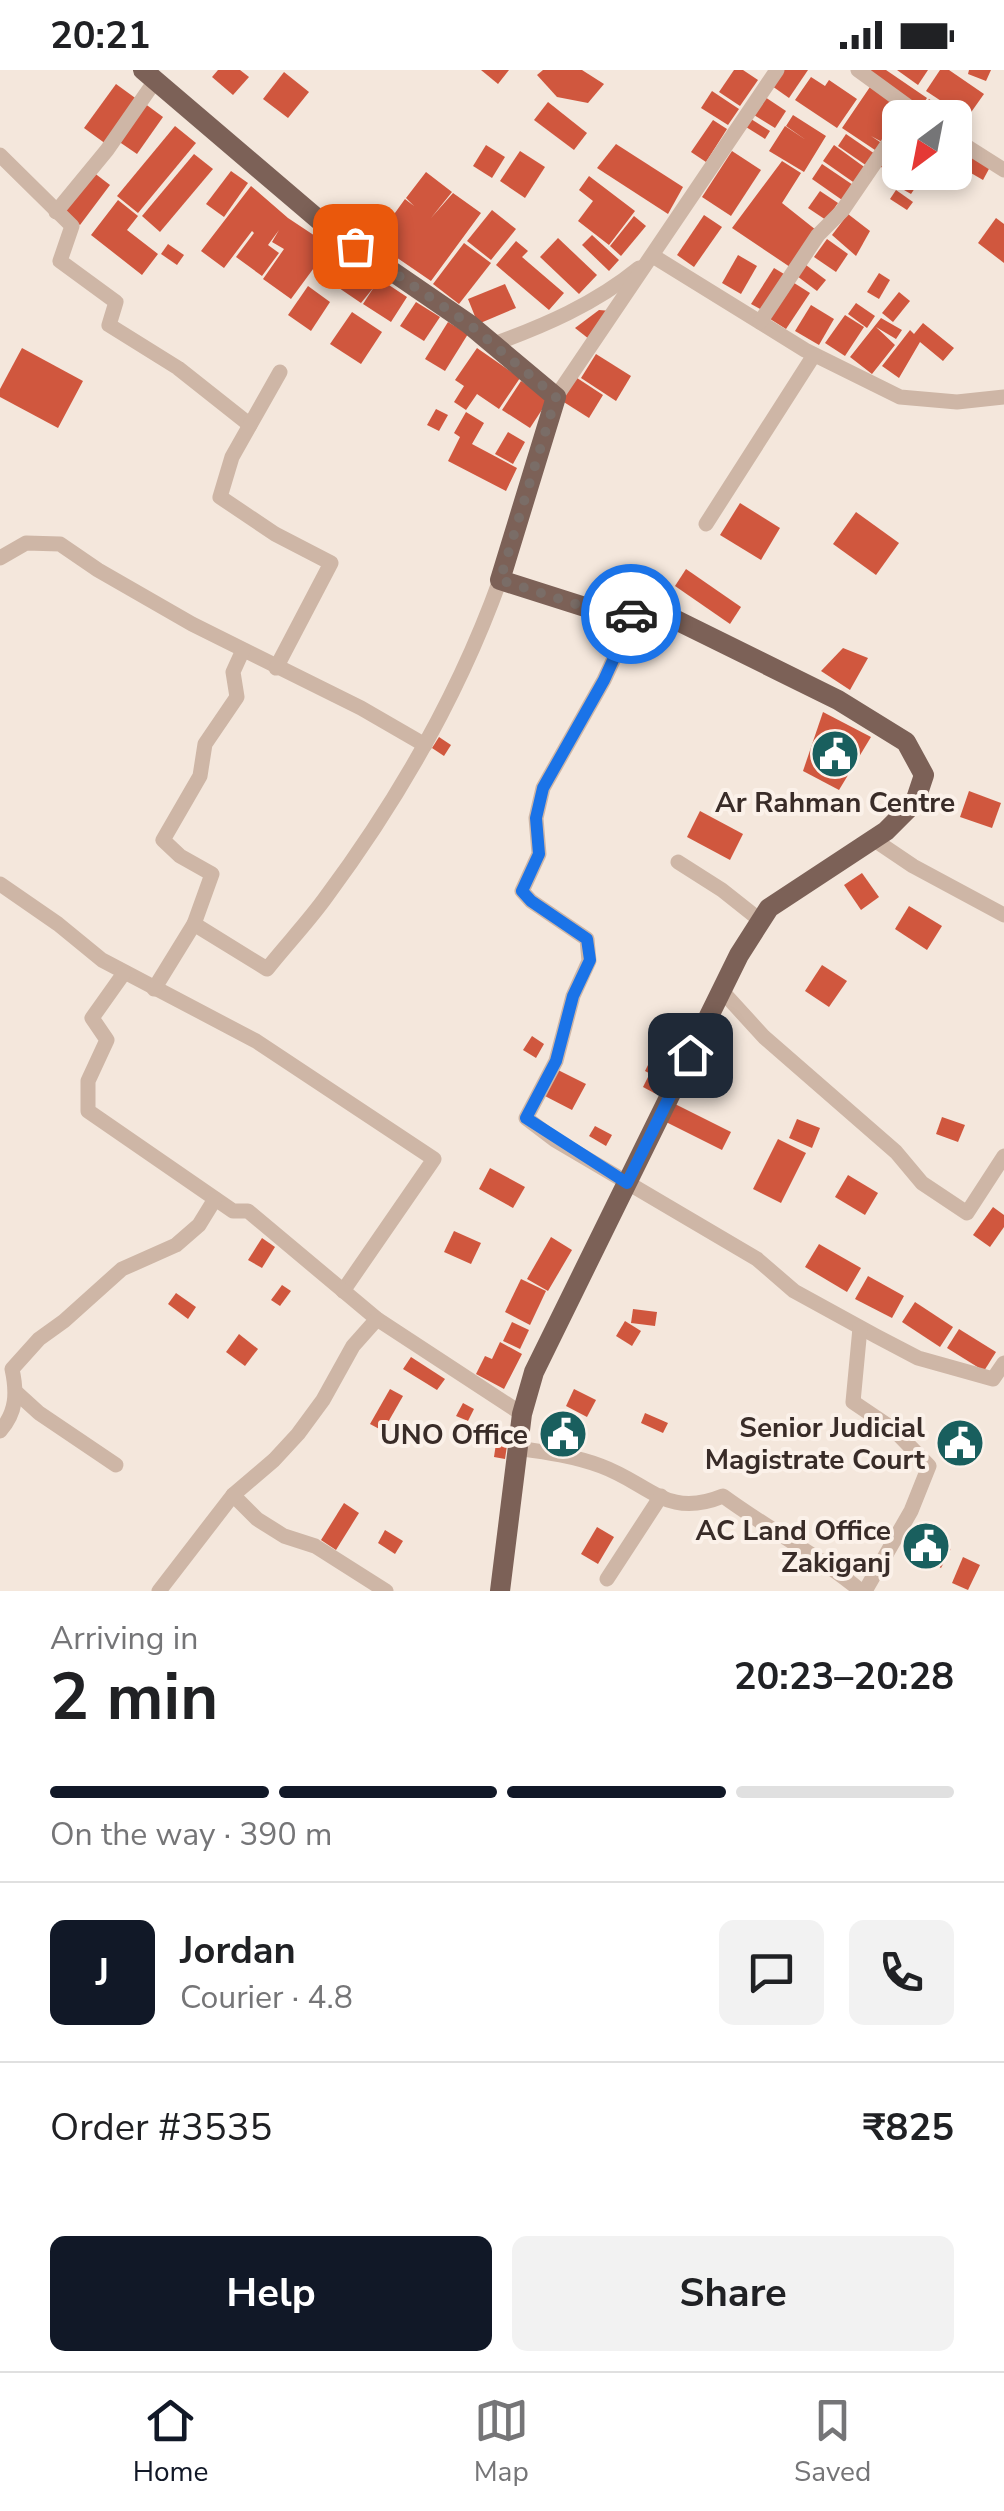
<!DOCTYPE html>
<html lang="en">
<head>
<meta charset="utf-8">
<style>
	:root { --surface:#fff; --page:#f2f2f2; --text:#202124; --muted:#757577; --line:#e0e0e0; --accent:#111827 }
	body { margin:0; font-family:"Nunito Sans",sans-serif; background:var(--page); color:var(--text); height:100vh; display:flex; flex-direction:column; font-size:38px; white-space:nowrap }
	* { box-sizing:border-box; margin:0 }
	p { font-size:32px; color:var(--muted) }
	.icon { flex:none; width:55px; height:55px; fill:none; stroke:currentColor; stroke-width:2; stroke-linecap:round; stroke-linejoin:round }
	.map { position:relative; height:1521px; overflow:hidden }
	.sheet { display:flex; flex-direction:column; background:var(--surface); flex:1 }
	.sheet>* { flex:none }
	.needle { width:65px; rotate:212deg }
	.tools { position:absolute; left:882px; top:30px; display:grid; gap:20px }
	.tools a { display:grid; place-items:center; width:90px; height:90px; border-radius:15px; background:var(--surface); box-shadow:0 5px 15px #0003; font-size:50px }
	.pin { position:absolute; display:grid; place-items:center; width:85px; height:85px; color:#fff; margin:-42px; border-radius:20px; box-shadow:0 5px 15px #0006 }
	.courier { position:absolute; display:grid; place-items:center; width:100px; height:100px; margin:-50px; border:8px solid #1a73e8; border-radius:50%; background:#fff; color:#222; box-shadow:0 2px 12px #0007 }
	.summary em { font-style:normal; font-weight:700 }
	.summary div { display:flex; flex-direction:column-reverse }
	.summary { display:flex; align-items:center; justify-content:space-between; height:170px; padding:0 50px }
	h1 { font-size:65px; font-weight:700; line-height:75px }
	.bar { display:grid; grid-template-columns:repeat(4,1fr); gap:15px 10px; align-content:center; height:120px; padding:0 50px }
	.bar i { height:12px; border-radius:8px; background:var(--line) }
	.bar .on { background:var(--accent) }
	.bar p { grid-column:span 4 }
	.line { display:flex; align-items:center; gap:25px; padding:0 50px; border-top:2px solid var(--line) }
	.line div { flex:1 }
	.round { display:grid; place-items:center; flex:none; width:105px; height:105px; border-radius:15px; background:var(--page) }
	.primary-button { display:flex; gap:20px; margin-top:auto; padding:20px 50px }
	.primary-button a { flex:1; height:115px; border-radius:15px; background:var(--accent); color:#fff; font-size:40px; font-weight:700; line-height:115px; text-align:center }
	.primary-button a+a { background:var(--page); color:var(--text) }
	.status { display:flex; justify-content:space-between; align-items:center; height:70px; padding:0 50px; background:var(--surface); direction:ltr }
	.status svg { height:28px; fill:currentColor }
	.tabs { display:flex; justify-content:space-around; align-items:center; height:140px; border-top:2px solid var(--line); background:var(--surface); font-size:28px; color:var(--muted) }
	.tabs a { display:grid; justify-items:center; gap:5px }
	.tabs .on { color:var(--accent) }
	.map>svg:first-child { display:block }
	.building { fill:#d0573e }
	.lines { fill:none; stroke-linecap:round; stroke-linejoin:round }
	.minor { stroke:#ceb6a6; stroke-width:15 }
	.major { stroke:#7c6157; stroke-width:20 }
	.done { stroke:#7a6d67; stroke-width:10; stroke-dasharray:0 18 }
	.route { stroke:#1a73e8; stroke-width:12 }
	.labels { text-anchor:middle; stroke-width:8; stroke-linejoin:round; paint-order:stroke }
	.poi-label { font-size:28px; font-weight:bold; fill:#392c28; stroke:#fbf1e9; text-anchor:end }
</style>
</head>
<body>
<div class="status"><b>20:21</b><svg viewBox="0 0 49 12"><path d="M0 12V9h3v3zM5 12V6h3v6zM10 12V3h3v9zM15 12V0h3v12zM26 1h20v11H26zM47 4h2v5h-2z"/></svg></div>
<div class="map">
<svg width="1004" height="1521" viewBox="0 0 1004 1521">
	<rect width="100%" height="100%" fill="#f4e7dc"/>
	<g class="building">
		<path d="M218,0H240L249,7L233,25L212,7Z"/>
		<path d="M481,0H509L498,14Z"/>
		<path d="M543,0H582L604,14L588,33L557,27L537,5Z"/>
		<path d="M734,0H743L758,10L740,36L719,22Z"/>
		<path d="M783,0H808L789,28L772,16Z"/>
		<path d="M860,0H886L927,28L919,40Z"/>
		<path d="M897,0H928L918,15Z"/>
		<path d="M940,0H949L984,24L967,48L926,21Z"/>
		<path d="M969,0H991L986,11L968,4Z"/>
		<path d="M284,2L309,22L288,48L263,29Z"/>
		<path d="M811,7L825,16L829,10L857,29L837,58L795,30Z"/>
		<path d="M116,14L138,30L106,74L84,58Z"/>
		<path d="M872,14L895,29L891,35L903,43L884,73L871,66L883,74L878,82L842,58Z"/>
		<path d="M712,21L739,39L728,55L701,38Z"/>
		<path d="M765,27L786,41L775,58L754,45Z"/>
		<path d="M929,29L964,52L955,66V48H929L920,42Z"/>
		<path d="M548,32L587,63L574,80L534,50Z"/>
		<path d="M144,33L163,47L137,84L118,71Z"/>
		<path d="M793,45L826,66L804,102L769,81L785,56L806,70L786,56Z"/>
		<path d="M751,49L770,61L765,69L746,57Z"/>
		<path d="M713,50L727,59L706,92L691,82Z"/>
		<path d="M175,56L196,73L138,143L117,126Z"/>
		<path d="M900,60V91L891,104L877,94Z"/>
		<path d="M846,64L875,84L867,96L838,76Z"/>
		<path d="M616,74L683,117L668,144L597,98Z"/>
		<path d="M486,75L505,87L492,108L473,96Z"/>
		<path d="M834,75L867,99L856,114L823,91Z"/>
		<path d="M520,81L545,97L525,128L500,111Z"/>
		<path d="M732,81L761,100L731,146L702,127Z"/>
		<path d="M194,84L213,99L160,162L142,146Z"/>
		<path d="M971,86L990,97L983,110L964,99Z"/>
		<path d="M782,91L801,103L782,133L816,160L790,197L732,158Z"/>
		<path d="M822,94L856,117L845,132L812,109Z"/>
		<path d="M231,101L248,113L224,147L206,134Z"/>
		<path d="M93,102L110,115L80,155L63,142Z"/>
		<path d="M426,102L452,122L431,148L453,123L481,143L431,211L374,172L405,129L414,136L406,128Z"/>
		<path d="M905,103L919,112L911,124L897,116Z"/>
		<path d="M589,106L635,141L609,175L578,151L593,131L579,120Z"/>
		<path d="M251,116L288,148L407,227L391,252L363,234L374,217L361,233L314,201L319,191L291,229L263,209L284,179L272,172L279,160L268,175L279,183L262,206L236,187L254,163L252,161L224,198L201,181Z"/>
		<path d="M896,120L913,132L907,140L890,129Z"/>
		<path d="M820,121L838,133L826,150L808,138Z"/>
		<path d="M118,130L138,146L127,160L158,184L142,205L91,165Z"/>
		<path d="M492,140L516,159L491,190L467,171Z"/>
		<path d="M848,144L870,161L856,186L832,165Z"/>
		<path d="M704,145L722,157L694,197L677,185Z"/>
		<path d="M634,146L646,156L621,186L610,176Z"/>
		<path d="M996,148L1004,154V193L978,173Z"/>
		<path d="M592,165L619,190L609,201L582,175Z"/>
		<path d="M558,168L597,205L579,224L540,187Z"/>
		<path d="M827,169L848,184L836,202L814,187Z"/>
		<path d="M516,171L528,181L522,187L564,223L549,240L496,195Z"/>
		<path d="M464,173L491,193L459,234L433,214Z"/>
		<path d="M168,174L184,185L177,195L161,184Z"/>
		<path d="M738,185L757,196L741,224L722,213Z"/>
		<path d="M806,195L826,210L817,221L797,206Z"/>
		<path d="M774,198L784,204L762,240L751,234Z"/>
		<path d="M879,203L890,210L879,229L867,222Z"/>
		<path d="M791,211L810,223L786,259L767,247Z"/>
		<path d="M505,214L516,238L478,254L468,229Z"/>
		<path d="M308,216L330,232L311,261L288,245Z"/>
		<path d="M899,222L910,231L893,252L882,243Z"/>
		<path d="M416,232L440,247L424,271L400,256Z"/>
		<path d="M856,233L875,246L867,258L848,244Z"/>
		<path d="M811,235L834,249L819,275L795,261Z"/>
		<path d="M599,240L611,241L589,269L575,258Z"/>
		<path d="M352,242L382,262L361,294L330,274Z"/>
		<path d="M845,245L864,257L845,286L825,273Z"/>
		<path d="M881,248L902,260L896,269L876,257L895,275L872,304L850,287Z"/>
		<path d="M448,252L468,264L445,301L425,289Z"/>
		<path d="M923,253L954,278L943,291L920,272L899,308L882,296L910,260L914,264Z"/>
		<path d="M22,278L83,311L58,358L0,327V319Z"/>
		<path d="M477,278L520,308L499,339L477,324L466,340L454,332L464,316L455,310Z"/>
		<path d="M596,284L631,306L616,331L581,308Z"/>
		<path d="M574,306L603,325L589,348L559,329Z"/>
		<path d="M521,311L549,329L530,358L502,340Z"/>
		<path d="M436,339L448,345L439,361L427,355Z"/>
		<path d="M466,342L484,353L472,374L517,398L506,421L448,391L460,367L454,363Z"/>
		<path d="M508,362L525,372L513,394L495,384Z"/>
		<path d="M740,433L780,458L761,490L720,465Z"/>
		<path d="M856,442L899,473L876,505L833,474Z"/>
		<path d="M686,499L741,537L730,554L675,516Z"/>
		<path d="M843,578L868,588L850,620L821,601Z"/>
		<path d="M823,642L871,667L839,720L803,701Z"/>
		<path d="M439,667L451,675L444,686L432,678Z"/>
		<path d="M969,721L1001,733L992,758L960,747Z"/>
		<path d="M700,741L743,764L730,790L687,767Z"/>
		<path d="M862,803L879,827L861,840L844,815Z"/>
		<path d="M909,836L942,856L927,880L895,859Z"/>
		<path d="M822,895L847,911L829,937L805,921Z"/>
		<path d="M532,966L544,974L536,988L523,980Z"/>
		<path d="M650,991L671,1002L666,1012L645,1001Z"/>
		<path d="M554,998L586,1014L572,1040L541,1024Z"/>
		<path d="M648,1007L662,1015L656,1024L643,1017Z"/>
		<path d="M675,1034L731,1062L722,1080L666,1052Z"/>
		<path d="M942,1047L965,1055L958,1072L936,1064Z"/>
		<path d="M797,1049L820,1058L812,1078L789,1068Z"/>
		<path d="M595,1056L612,1065L606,1076L589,1066Z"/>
		<path d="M778,1069L806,1083L781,1133L753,1119Z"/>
		<path d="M490,1098L525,1117L513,1138L479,1119Z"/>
		<path d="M848,1105L878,1123L865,1145L835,1127Z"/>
		<path d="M993,1137L1004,1145V1157L990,1177L973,1165Z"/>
		<path d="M454,1161L481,1173L471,1194L444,1182Z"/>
		<path d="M551,1167L572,1180L548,1221L527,1209Z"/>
		<path d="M262,1168L275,1177L262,1198L248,1190Z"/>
		<path d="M819,1174L861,1198L847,1222L805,1197Z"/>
		<path d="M868,1206L904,1226L892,1248L855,1229Z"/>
		<path d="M521,1209L546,1221L530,1255L505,1242Z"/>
		<path d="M282,1215L291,1221L280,1236L271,1230Z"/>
		<path d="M176,1223L196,1237L188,1249L168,1234Z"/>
		<path d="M915,1232L953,1257L940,1277L902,1252Z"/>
		<path d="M633,1239L657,1242L655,1256L631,1253Z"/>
		<path d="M625,1251L641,1261L632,1276L616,1266Z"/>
		<path d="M512,1252L529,1260L520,1279L503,1271Z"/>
		<path d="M959,1259L996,1282L984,1301L947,1278Z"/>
		<path d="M239,1264L258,1279L245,1296L226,1282Z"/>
		<path d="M500,1272L522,1284L504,1319L476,1304L485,1286L492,1289Z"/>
		<path d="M411,1287L445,1309L437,1320L403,1299Z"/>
		<path d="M390,1319L403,1326L383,1361L370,1354Z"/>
		<path d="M574,1319L596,1330L587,1347L566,1336Z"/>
		<path d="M463,1333L474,1339L468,1351L456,1346Z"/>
		<path d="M645,1343L668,1353L663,1363L641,1353Z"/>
		<path d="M562,1347L577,1354L564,1382L549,1375Z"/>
		<path d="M957,1357L976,1369L964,1389L944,1377Z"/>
		<path d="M498,1360L509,1362L505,1389L494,1387Z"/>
		<path d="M344,1433L359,1443L336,1480L321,1470Z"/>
		<path d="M597,1457L614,1467L598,1494L581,1484Z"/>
		<path d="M909,1459L951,1479L941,1498L902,1473Z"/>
		<path d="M385,1460L403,1471L395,1484L378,1473Z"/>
		<path d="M963,1487L980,1495L968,1520L952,1513Z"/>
	</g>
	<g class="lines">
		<g class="minor">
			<path d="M858,0L924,48"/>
			<path d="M955,69L1004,100"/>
			<path d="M0,85L72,156L60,191L116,232L109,255L178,298L250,355"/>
			<path d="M56,142L107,80L155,11"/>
			<path d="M653,186L805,280L900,327L957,332L1004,327"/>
			<path d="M760,252L818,165L842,141L900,56"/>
			<path d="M491,275C544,256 595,234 639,198"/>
			<path d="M556,327L777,0"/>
			<path d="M706,454L814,285"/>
			<path d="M0,488L26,473L60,474L98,500L192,554L361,638L425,675"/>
			<path d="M634,545L604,610L543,718L536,748L539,784L522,821L531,831L587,869L589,891L573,926L556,991L526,1048L555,1070L757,1189L794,1221L876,1266L918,1288L993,1309L1004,1293"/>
			<path d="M276,598L331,493L275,464L220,427L232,387L280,302"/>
			<path d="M873,769L913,796L1004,845"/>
			<path d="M678,792L722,820L761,851"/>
			<path d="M0,814L58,854L102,890L256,971L434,1089L343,1221"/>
			<path d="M194,854L267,899C286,875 308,852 326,827C398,730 459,624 500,510"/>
			<path d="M124,903L92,948L107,970L88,1011V1041L233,1141H248L377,1249L522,1344"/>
			<path d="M154,919L194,854L212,804L180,786L163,770L200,706L205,674L237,627L233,602L243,580"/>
			<path d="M722,921L764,967L896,1082L922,1113L967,1143L1004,1086"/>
			<path d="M860,1258L853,1332L893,1359L929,1396L911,1441L865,1521"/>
			<path d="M17,1323L39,1343L116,1395"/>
			<path d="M0,1361C17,1342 17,1322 12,1299L39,1269L64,1251L122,1199L176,1175L199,1155L215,1129"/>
			<path d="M517,1378C545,1382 574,1386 601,1396C650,1414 667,1449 723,1426C768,1459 818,1485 861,1521"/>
			<path d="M233,1425L257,1449L284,1466L315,1476L386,1521"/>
			<path d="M607,1509L661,1426"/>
			<path d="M159,1521L233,1425L274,1390L298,1364L323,1330L353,1276L377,1249"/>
		</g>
		<path class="major" d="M143,0L326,156L469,254L556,327L500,510L585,537L678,551L838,630L906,672L924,705L915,732L886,761L769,838L739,885L534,1302L522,1344L500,1521"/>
	</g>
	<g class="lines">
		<path class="done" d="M355,176L469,254L556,327L500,510L585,537L631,544"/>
		<path class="route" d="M631,544H634L604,610L543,718L536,748L539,784L522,821L531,831L587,869L590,890L573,926L556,991L526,1048L627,1113L690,985"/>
	</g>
	<defs>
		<g id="civic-disc" transform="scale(2.5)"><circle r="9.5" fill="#195f5e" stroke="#fbf1e9"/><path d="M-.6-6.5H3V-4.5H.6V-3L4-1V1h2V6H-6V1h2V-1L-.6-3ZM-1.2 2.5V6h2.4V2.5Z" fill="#fff"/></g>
	</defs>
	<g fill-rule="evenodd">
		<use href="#civic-disc" x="835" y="684"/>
		<use href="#civic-disc" x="563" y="1364"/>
		<use href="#civic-disc" x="960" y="1373"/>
		<use href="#civic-disc" x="926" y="1476"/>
	</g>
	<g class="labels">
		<g class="poi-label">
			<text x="835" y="742" text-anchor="middle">Ar Rahman Centre</text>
			<text x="925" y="1367">Senior Judicial<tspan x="925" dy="32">Magistrate Court</tspan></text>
			<text x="528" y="1374">UNO Office</text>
			<text x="891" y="1470">AC Land Office<tspan x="891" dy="32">Zakiganj</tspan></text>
		</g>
	</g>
</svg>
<div class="tools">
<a><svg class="needle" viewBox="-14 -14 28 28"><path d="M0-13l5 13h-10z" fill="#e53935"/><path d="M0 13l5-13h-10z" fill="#757577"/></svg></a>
</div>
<div class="pin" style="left:355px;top:176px;background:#ea580c"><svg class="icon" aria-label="bag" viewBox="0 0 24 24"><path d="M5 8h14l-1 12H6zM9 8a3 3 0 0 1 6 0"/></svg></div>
<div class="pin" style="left:690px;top:985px;background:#1f2937"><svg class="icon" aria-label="home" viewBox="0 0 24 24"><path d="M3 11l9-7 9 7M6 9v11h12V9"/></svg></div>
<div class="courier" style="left:631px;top:544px"><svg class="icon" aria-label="car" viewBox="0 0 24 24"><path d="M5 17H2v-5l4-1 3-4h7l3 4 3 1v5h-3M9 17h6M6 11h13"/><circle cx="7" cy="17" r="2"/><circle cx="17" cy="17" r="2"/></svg></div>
</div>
<section class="sheet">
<div class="summary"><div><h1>2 min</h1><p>Arriving in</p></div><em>20:23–20:28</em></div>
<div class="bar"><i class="on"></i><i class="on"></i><i class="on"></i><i></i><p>On the way · 390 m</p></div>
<div class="line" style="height:180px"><b class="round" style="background:var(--accent);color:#fff">J</b><div><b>Jordan</b><p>Courier · 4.8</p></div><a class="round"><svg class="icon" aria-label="chat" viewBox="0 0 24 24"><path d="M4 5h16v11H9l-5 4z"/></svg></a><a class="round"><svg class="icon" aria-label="phone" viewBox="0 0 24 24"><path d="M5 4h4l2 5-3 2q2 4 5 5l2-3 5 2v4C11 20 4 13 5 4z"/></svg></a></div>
<div class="line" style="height:130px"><div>Order #3535</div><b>₹825</b></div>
<div class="primary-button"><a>Help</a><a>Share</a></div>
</section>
<nav class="tabs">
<a class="on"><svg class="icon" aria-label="home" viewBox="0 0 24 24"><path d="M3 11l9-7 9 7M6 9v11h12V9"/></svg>Home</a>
<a><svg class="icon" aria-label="map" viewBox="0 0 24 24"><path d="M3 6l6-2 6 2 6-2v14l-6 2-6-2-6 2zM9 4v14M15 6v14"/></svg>Map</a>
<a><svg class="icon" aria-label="saved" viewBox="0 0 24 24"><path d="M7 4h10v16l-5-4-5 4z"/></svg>Saved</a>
</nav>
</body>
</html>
